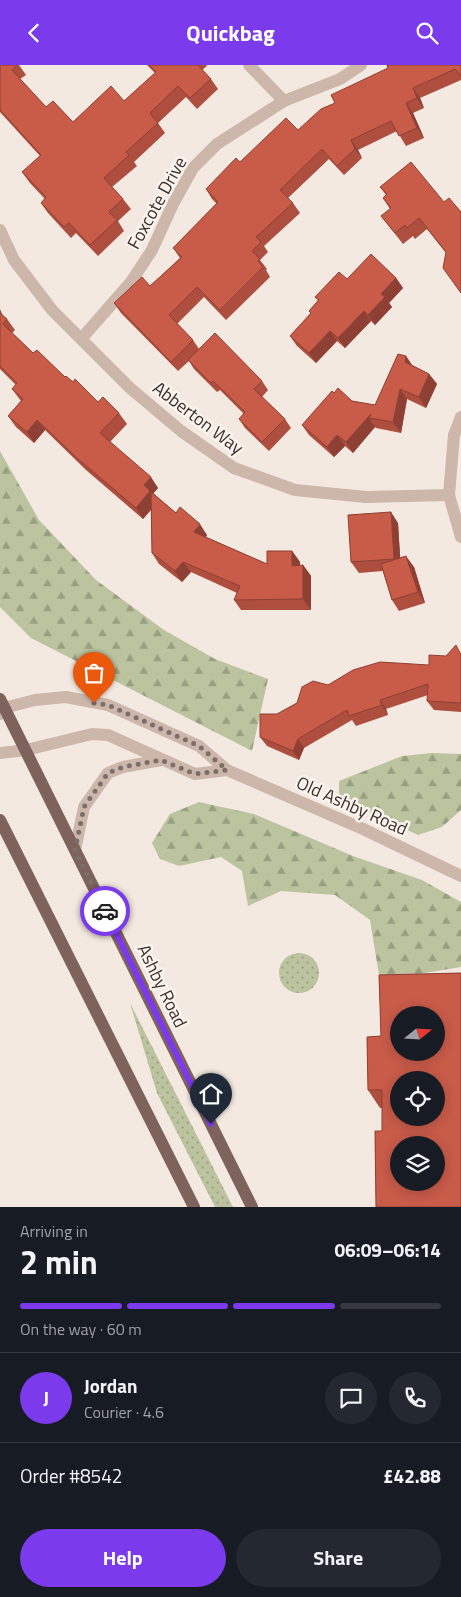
<!DOCTYPE html>
<html lang="en">
<head>
<meta charset="utf-8">
<style>
	:root { --surface:#171b24; --page:#242831; --text:#f1f3f6; --muted:#9ea1a6; --line:#363941; --accent:#7c3aed }
	body { margin:0; font-family:"Titillium Web",sans-serif; background:var(--page); color:var(--text); height:100vh; display:flex; flex-direction:column; font-size:19px; white-space:nowrap }
	* { box-sizing:border-box; margin:0 }
	p { font-size:16px; color:var(--muted) }
	.icon { flex:none; width:28px; height:28px; fill:none; stroke:currentColor; stroke-width:2; stroke-linecap:round; stroke-linejoin:round }
	.map { position:relative; height:1142px; overflow:hidden }
	.side { display:flex; flex-direction:column; background:var(--surface); flex:1 }
	.side>* { flex:none }
	.needle { width:32px; rotate:72deg }
	.tools { position:absolute; left:390px; top:941px; display:grid; gap:10px }
	.tools a { display:grid; place-items:center; width:55px; height:55px; border-radius:50%; background:var(--surface); box-shadow:0 2px 12px #0003; font-size:25px }
	.pin { position:absolute; display:grid; place-items:center; width:42px; height:42px; color:#fff; margin:-51px -21px; border-radius:50% 50% 50% 0; rotate:-45deg; box-shadow:0 0 5px #0007 }
	.pin .icon { rotate:45deg }
	.courier { position:absolute; display:grid; place-items:center; width:50px; height:50px; margin:-25px; border:4px solid #7c3aed; border-radius:50%; background:#fff; color:#222; box-shadow:0 1px 6px #0007 }
	.summary em { font-style:normal; font-weight:700 }
	.summary div { display:flex; flex-direction:column-reverse }
	.summary { display:flex; align-items:center; justify-content:space-between; height:85px; padding:0 20px }
	h1 { font-size:32px; font-weight:700; line-height:38px }
	.bar { display:grid; grid-template-columns:repeat(4,1fr); gap:8px 5px; align-content:center; height:60px; padding:0 20px }
	.bar i { height:6px; border-radius:4px; background:var(--line) }
	.bar .current { background:var(--accent) }
	.bar p { grid-column:span 4 }
	.line { display:flex; align-items:center; gap:12px; padding:0 20px; border-top:1px solid var(--line) }
	.line div { flex:1 }
	.round { display:grid; place-items:center; flex:none; width:52px; height:52px; border-radius:26px; background:var(--page) }
	.cta { display:flex; gap:10px; margin-top:auto; padding:10px 20px }
	.cta a { flex:1; height:58px; border-radius:30px; background:var(--accent); color:#fff; font-size:20px; font-weight:700; line-height:58px; text-align:center }
	.cta a+a { background:var(--page); color:var(--text) }
	header { display:flex; justify-content:space-between; align-items:center; height:65px; padding:0 20px; background:var(--accent); color:#fff; font-size:22px; font-weight:700 }
	.map>svg:first-child { display:block }
	.grass { fill:url(#grass-dots) }
	.forest { fill:url(#forest-firs) }
	.lines { fill:none; stroke-linecap:round; stroke-linejoin:round }
	.minor { stroke:#cdb7ab; stroke-width:12 }
	.tertiary { stroke:#cdb7ab; stroke-width:12 }
	.primary { stroke:#7d635b; stroke-width:12 }
	.wall { fill:#ad4e3f; fill-rule:evenodd }
	.shaded-wall { fill:#8d4033 }
	.building { fill:#c95b49; stroke:#8d4033; fill-rule:evenodd }
	.done { stroke:#7b6f6a; stroke-width:5; stroke-dasharray:0 9 }
	.route { stroke:#7c3aed; stroke-width:6 }
	.labels { text-anchor:middle; stroke-width:5; stroke-linejoin:round; paint-order:stroke }
	.street-label { font-size:18px; fill:#3a2e2a; stroke:#fbf3ed }
</style>
</head>
<body>
<header><svg class="icon" aria-label="back" viewBox="0 0 24 24"><path d="M15 5l-7 7 7 7"/></svg>Quickbag<svg class="icon" aria-label="search" viewBox="0 0 24 24"><circle cx="10" cy="10" r="6"/><path d="M15 15l6 6"/></svg></header>
<div class="map">
<svg width="461" height="1142" viewBox="0 0 461 1142">
	<defs>
		<pattern id="grass-dots" width="8" height="8" patternUnits="userSpaceOnUse" patternTransform="scale(1.25)"><rect width="8" height="8" fill="#bbc49f"/><path d="M2 2h.1M6 6h.1" fill="none" stroke="#99a082" stroke-width="1.8" stroke-linecap="round"/></pattern>
		<pattern id="forest-firs" width="22" height="20" patternUnits="userSpaceOnUse" patternTransform="scale(1.25)"><rect width="22" height="20" fill="#bbc49f"/><path d="M5 1l3.5 6h-7zM16 11l3.5 6h-7z" fill="#99a082"/></pattern>
	</defs>
	<rect width="100%" height="100%" fill="#f4e9e0"/>
	<g class="grass">
		<circle cx="299" cy="908" r="20"/>
		<path d="M130,938L233,1142H215L157,1028Z"/>
	</g>
	<g class="forest">
		<path d="M0,386L39,455L96,515L164,565L215,594L268,614L252,686L31,573L0,542Z"/>
		<path d="M432,688L461,689V745L442,762L418,770L339,733V716L402,691Z"/>
		<path d="M199,737L254,749L353,791L422,815L461,837V902L419,909L392,922L380,916L370,855L335,830L281,826L248,841L242,806L221,792L179,801L160,794L152,778L170,749Z"/>
	</g>
	<g class="lines">
		<g class="minor">
			<path d="M249,0L284,36"/>
			<path d="M0,165L14,195L52,245L130,323L181,366L234,403L295,425L366,432L449,430"/>
			<path d="M82,273L131,217L152,185L173,139L193,103L217,79L284,36L340,14L361,0"/>
			<path d="M461,352L454,370L449,430L461,472"/>
		</g>
		<g class="tertiary">
			<path d="M0,649L4,643L35,635L66,632L108,640L199,681L227,705L363,764L461,811"/>
			<path d="M0,688L26,685L92,669L108,670L195,709L227,705"/>
			<path d="M75,785L84,742L108,708L123,702L161,695"/>
		</g>
		<g class="primary">
			<path d="M0,634L252,1142"/>
			<path d="M0,755L194,1142"/>
		</g>
	</g>
	<g class="wall">
		<path d="M0,0H19L26,10L20,14L46,42L73,57L124,36L155,8L147,0H206L207,1L202,5L211,14L218,24L197,44L186,32L158,58L165,68L134,97L137,101L112,122L123,134L131,144L118,156L124,166L98,191L76,168L71,173L48,148L41,138L45,134L30,118L22,107L40,91L0,47Z"/>
		<path d="M461,0V15L420,33L424,43L413,48L424,73L406,81L397,66L358,85L362,93L344,110L329,94L288,133L293,138L300,148L264,181L268,187L260,195L267,204L266,205L270,212L226,255L204,232L177,259L193,275L199,284L262,316L268,325L262,332L285,354L291,363L269,386L245,363L239,354L244,349L220,325L217,327L194,304L189,296L178,306L121,248L114,238L150,221L180,193L173,183L217,139L212,134L206,124L240,97L298,65Z"/>
		<path d="M380,122L444,137L446,188L427,164L415,174L413,171L403,179L381,151L390,144L383,133L386,130Z"/>
		<path d="M396,213L403,223L389,238L392,242L375,260L371,256L345,283L337,276L316,298L297,281L290,271L311,249L309,246L318,235L315,232L347,214Z"/>
		<path d="M0,244L3,251L7,254L15,265L12,268L33,288L98,337L119,348L127,359L110,377L158,423L153,428L176,448L207,470L206,472L267,499L292,486L300,497V501L303,500L311,511V545H241L234,535L237,528L191,507L182,517L159,499L152,488L151,444L143,454L86,405L45,365L34,378L16,362L8,351L21,336L12,324L16,320L0,304Z"/>
		<path d="M406,291L412,300L429,309L437,319L426,343L407,334L401,368L376,363L375,362L353,388L345,381L334,392L309,370L302,360L352,336L375,340Z"/>
		<path d="M398,458L400,493L414,502L425,538L399,546L392,535L383,506L359,508L351,497Z"/>
		<path d="M461,588V647L434,645L427,636L428,630L386,644L388,650L356,661L352,655L304,683L299,695L267,681L260,672L277,649L328,620L429,600L446,591Z"/>
		<path d="M461,908V1142H376L375,1066H382V1043H380L368,1025L367,972L381,971L379,910ZM399,950H436V988H399ZM399,1015H436V1052H399ZM399,1080H436V1118H399Z"/>
	</g>
	<g class="shaded-wall">
		<path d="M413,23L420,33L424,43L417,33Z"/>
		<path d="M406,38L413,48L424,73L417,63Z"/>
		<path d="M351,75L358,85L362,93L355,84Z"/>
		<path d="M396,213L403,223L389,238L392,242L375,260L368,250L381,229Z"/>
		<path d="M364,246L371,256L345,283L338,273Z"/>
		<path d="M330,266L337,276L316,298L309,288Z"/>
		<path d="M406,291L413,302L405,297Z"/>
		<path d="M429,309L437,319L426,343L419,332Z"/>
		<path d="M400,324L407,334L401,368L393,357Z"/>
		<path d="M371,349L369,353L375,362L353,388L346,377Z"/>
		<path d="M37,355L45,365L34,378L27,367Z"/>
		<path d="M337,370L345,381L334,392L327,382Z"/>
		<path d="M151,412L158,423L153,429L158,437L143,454L136,443L144,420Z"/>
		<path d="M391,447L398,458L401,505L394,494Z"/>
		<path d="M200,459L207,470L201,477L194,467Z"/>
		<path d="M292,486L300,497V511L292,501Z"/>
		<path d="M406,491L414,502L425,538L418,527Z"/>
		<path d="M183,497L191,507L182,517L175,506Z"/>
		<path d="M303,500L311,511V545L303,534Z"/>
		<path d="M380,635L386,644L388,650L382,640Z"/>
		<path d="M298,674L304,683L299,695L293,686Z"/>
	</g>
	<g class="building">
		<path d="M0,0H17L12,5L46,42L53,36L73,57L111,21L124,36L156,7L149,0H198L211,14L190,33L178,21L150,48L158,58L126,87L129,90L104,113L123,134L109,147L117,155L90,180L69,158L64,162L41,138L46,132L22,107L41,90L0,45Z"/>
		<path d="M387,0H461V11L455,4L413,23L417,33L406,38L417,63L399,71L391,56L351,75L355,84L337,101L322,84L280,125L293,138L256,172L261,177L252,186L260,194L258,196L263,202L220,245L197,222L169,250L193,275L171,297L114,238L142,212L150,221L182,192L173,183L218,137L206,124L236,93L240,97L286,53L298,65L321,44L335,38L331,30L388,3Z"/>
		<path d="M411,97L444,137L449,133L461,147V228L443,203L446,187L419,153L407,163L405,160L395,168L381,151L391,143L383,133L387,129L380,122Z"/>
		<path d="M371,189L396,213L381,229L385,232L368,250L364,246L338,273L330,266L309,288L290,271L311,248L309,246L319,235L315,232L339,207L347,214Z"/>
		<path d="M0,248L7,254L3,259L33,288L37,285L65,312L66,311L73,317L75,314L98,337L103,332L119,348L100,368L151,412L144,420L150,426L136,443L78,394L37,355L27,367L8,351L23,334L12,324L17,318L0,301Z"/>
		<path d="M215,268L262,316L254,324L285,354L262,377L239,354L245,347L213,316L211,318L188,295Z"/>
		<path d="M398,289L406,291L405,297L429,309L419,332L400,324L393,357L369,353L371,349L346,377L337,370L327,382L302,360L332,326L334,328L338,323L352,336L375,340Z"/>
		<path d="M151,427L176,448L180,442L200,459L194,467L267,499V486H292V501L303,500V534L234,535L240,521L183,497L175,506L152,488Z"/>
		<path d="M391,447L394,494L351,497L348,450Z"/>
		<path d="M406,491L418,527L392,535L381,499Z"/>
		<path d="M456,580L461,590V638L427,636L428,619L380,635L382,640L349,651L347,645L298,674L293,686L260,672V649H277L297,638L302,622L313,616L328,620L353,605L380,597L429,600V590L446,591Z"/>
		<path d="M461,908V1142H376L375,1066H382V1025H368L367,972L381,971L379,910ZM399,950H436V988H399ZM399,1015H436V1052H399ZM399,1080H436V1118H399Z"/>
	</g>
	<g class="lines">
		<path class="done" d="M94,638L108,640L199,681L227,705L195,709L161,695L123,702L108,708L84,742L75,785L105,846"/>
		<path class="route" d="M105,846L211,1059"/>
	</g>
	<g class="labels">
		<g class="street-label">
			<text transform="translate(157 138) rotate(-61)" y="6">Foxcote Drive</text>
			<text transform="translate(198 353) rotate(37)" y="6">Abberton Way</text>
			<text transform="translate(352 741) rotate(24)" y="6">Old Ashby Road</text>
			<text transform="translate(162 921) rotate(64)" y="6">Ashby Road</text>
		</g>
	</g>
</svg>
<div class="tools">
<a><svg class="needle" viewBox="-14 -14 28 28"><path d="M0-13l5 13h-10z" fill="#e53935"/><path d="M0 13l5-13h-10z" fill="#9ea1a6"/></svg></a>
<a><svg class="icon" aria-label="locate" viewBox="0 0 24 24"><circle cx="12" cy="12" r="6"/><path d="M12 2v4M12 18v4M2 12h4M18 12h4"/></svg></a>
<a><svg class="icon" aria-label="layers" viewBox="0 0 24 24"><path d="M12 4l9 5-9 5-9-5zM3 14l9 5 9-5"/></svg></a>
</div>
<div class="pin" style="left:94px;top:638px;background:#ea580c"><svg class="icon" aria-label="bag" viewBox="0 0 24 24"><path d="M5 8h14l-1 12H6zM9 8a3 3 0 0 1 6 0"/></svg></div>
<div class="pin" style="left:211px;top:1059px;background:#1f2937"><svg class="icon" aria-label="home" viewBox="0 0 24 24"><path d="M3 11l9-7 9 7M6 9v11h12V9"/></svg></div>
<div class="courier" style="left:105px;top:846px"><svg class="icon" aria-label="car" viewBox="0 0 24 24"><path d="M5 17H2v-5l4-1 3-4h7l3 4 3 1v5h-3M9 17h6M6 11h13"/><circle cx="7" cy="17" r="2"/><circle cx="17" cy="17" r="2"/></svg></div>
</div>
<section class="side">
<div class="summary"><div><h1>2 min</h1><p>Arriving in</p></div><em>06:09–06:14</em></div>
<div class="bar"><i class="current"></i><i class="current"></i><i class="current"></i><i></i><p>On the way · 60 m</p></div>
<div class="line" style="height:90px"><b class="round" style="background:var(--accent);color:#fff">J</b><div><b>Jordan</b><p>Courier · 4.6</p></div><a class="round"><svg class="icon" aria-label="chat" viewBox="0 0 24 24"><path d="M4 5h16v11H9l-5 4z"/></svg></a><a class="round"><svg class="icon" aria-label="phone" viewBox="0 0 24 24"><path d="M5 4h4l2 5-3 2q2 4 5 5l2-3 5 2v4C11 20 4 13 5 4z"/></svg></a></div>
<div class="line" style="height:65px"><div>Order #8542</div><b>£42.88</b></div>
<div class="cta"><a>Help</a><a>Share</a></div>
</section>
</body>
</html>
